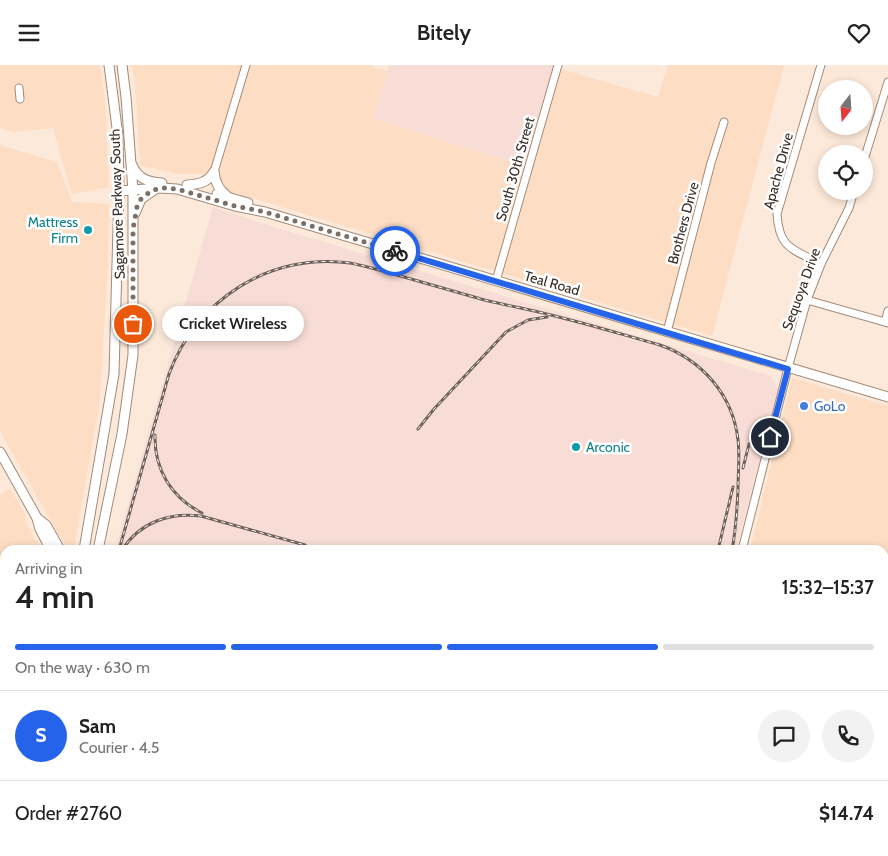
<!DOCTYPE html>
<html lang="en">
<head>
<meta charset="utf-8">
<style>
	:root { --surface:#fff; --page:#f2f2f2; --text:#222; --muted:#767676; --line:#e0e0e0; --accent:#2563eb }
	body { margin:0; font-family:Cabin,sans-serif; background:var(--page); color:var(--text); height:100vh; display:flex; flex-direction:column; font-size:19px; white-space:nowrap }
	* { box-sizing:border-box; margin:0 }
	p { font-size:16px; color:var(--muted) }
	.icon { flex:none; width:28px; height:28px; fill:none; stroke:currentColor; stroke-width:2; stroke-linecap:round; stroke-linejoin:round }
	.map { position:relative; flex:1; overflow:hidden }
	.side { position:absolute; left:0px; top:480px; width:889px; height:311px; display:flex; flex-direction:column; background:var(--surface); border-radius:15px 15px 0 0; box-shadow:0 2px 8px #0003 }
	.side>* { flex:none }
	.needle { width:32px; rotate:197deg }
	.buttons { position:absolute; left:818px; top:15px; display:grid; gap:10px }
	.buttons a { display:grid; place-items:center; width:55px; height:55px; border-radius:50%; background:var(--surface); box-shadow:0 2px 8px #0003; font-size:25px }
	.pin { position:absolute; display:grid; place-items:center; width:42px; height:42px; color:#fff; margin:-21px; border:2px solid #fff; border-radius:50%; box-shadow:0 1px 5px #0007 }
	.courier { position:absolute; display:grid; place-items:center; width:50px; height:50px; margin:-25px; border:4px solid #2563eb; border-radius:50%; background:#fff; color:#222; box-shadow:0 1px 6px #0007 }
	.bubble { position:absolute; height:35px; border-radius:18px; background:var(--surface); box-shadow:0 2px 8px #0003; font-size:16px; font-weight:600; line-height:35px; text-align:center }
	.summary em { font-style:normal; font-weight:600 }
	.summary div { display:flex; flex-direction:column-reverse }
	.summary { display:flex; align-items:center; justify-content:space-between; height:85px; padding:0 15px }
	h1 { font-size:32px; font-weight:600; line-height:38px }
	.bar { display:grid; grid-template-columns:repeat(4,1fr); gap:8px 5px; align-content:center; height:60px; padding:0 15px }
	.bar i { height:6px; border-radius:4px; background:var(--line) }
	.bar .current { background:var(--accent) }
	.bar p { grid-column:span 4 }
	.line { display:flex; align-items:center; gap:12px; padding:0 15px; border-top:1px solid var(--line) }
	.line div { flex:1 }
	.round { display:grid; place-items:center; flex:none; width:52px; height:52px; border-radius:26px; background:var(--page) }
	header { display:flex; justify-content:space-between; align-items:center; height:65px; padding:0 15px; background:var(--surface); font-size:22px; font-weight:600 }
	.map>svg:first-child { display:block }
	.built { fill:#fdddc4 }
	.industrial { fill:#f7ddd6 }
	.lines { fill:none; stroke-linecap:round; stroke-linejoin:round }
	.minor-casing { stroke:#a28b79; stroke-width:9 }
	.major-casing { stroke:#a28b79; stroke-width:11 }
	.minor { stroke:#fff; stroke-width:7 }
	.major { stroke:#fff; stroke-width:9 }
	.rail-casing { stroke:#6f6259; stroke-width:3 }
	.rail { stroke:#fff; stroke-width:1; stroke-dasharray:4; stroke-linecap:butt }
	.done { stroke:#7c6f65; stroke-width:5; stroke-dasharray:0 9 }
	.route { stroke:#2563eb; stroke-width:6 }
	.culture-dot { fill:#0f9aa8; stroke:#fff; stroke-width:2 }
	.shop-dot { fill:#3f7fe0; stroke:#fff; stroke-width:2 }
	.labels { text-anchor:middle; stroke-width:5; stroke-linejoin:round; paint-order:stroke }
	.street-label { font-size:14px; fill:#372d26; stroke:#fff }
	.culture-label { font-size:14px; fill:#0d838f; stroke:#fff; text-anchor:end }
	.shop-label { font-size:14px; fill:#366cbe; stroke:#fff; text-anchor:start }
</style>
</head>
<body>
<header><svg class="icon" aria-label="menu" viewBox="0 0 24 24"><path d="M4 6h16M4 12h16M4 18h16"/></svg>Bitely<svg class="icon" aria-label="heart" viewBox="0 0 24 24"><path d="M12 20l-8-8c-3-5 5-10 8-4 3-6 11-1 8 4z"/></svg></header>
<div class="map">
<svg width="888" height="791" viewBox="0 0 888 791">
	<rect width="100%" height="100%" fill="#fde9d9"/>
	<g class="built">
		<path d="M0,0H100L105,34L109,122L72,129L53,63L14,67L0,63Z"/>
		<path d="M132,0H241L210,109H178L140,100L135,16Z"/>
		<path d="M249,0H372L376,4L388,6L373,53L525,101L538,57L545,58L561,4L658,32L668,0H784L712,271L228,126L219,120L218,110Z"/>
		<path d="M0,80L57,97L72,137L109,139L108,195L100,334L75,478L73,482H68L60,472L0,366Z"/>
		<path d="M792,313L888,341V544L884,542V485H750Z"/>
		<path d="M10,424L25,449V456L41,485H5V550L1,548L5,538L0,536V430Z"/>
		<path d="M0,555L5,557V700L0,698Z"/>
		<path d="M0,719L5,721V768L0,787Z"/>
	</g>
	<g class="industrial">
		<path d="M389,0H555L525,101L373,53Z"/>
		<path d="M213,142L274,162L771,311L778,324L736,485H115Z"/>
		<path d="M35,786H220L223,791H33Z"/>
		<path d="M240,786H768L771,791H242Z"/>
	</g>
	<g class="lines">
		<g class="minor-casing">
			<g id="minor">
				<path d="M19,23L20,34"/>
				<path d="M864,95L888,17"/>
				<path d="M214,107L246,0"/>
				<path d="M821,199C793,184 779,184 777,149L821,0"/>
				<path d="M496,216L558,0"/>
				<path d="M807,235L888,258"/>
				<path d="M885,257L888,246"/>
				<path d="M667,267L711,98L724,57"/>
				<path d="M742,485L788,303L807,235L821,199L849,143L854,126"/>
				<path d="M884,641L888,642"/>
				<path d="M884,729L888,726"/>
				<path d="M777,786L780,791"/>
				<path d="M847,786L850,791"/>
			</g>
		</g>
		<g class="major-casing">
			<g id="major">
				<path d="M132,100C138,114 148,117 162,118"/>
				<path d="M214,107C215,117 218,124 226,130"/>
				<path d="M187,120C199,119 207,118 214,107"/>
				<path d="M119,126L160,123L177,124L235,141L265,147L888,332"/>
				<path d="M217,129L248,138"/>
				<path d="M135,148L141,134L154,125"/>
				<path d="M0,387L37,453L40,464L51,485"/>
				<path d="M37,453L46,460L60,485"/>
				<path d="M84,485L114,309L119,126L118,71L109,0"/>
				<path d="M98,485L122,369L133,290V126L126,32L122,0"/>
				<path d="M0,711L5,713"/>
				<path d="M229,786L231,791"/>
				<path d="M8,791L9,786"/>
				<path d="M20,791L21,786"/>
			</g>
		</g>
		<use href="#minor" class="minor"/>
		<use href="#major" class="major"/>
		<g class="rail-casing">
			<g id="rail">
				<path d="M418,364L434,344L506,267L528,255L547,252"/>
				<path d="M155,370C154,405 172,433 202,448"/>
				<path d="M743,403L749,379"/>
				<path d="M119,485L169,309C196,235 270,187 350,198C366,201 382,206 397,210C425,218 453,226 481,234C504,240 528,244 551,250C588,259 624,270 660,280C702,295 733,330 738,375C740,391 738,408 738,424C737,445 736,465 732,485"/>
				<path d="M122,485C140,457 170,447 201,451L305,480"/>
				<path d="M718,485L733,422"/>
				<path d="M631,786L633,791"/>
				<path d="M651,791L652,786"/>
			</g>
		</g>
		<use href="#rail" class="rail"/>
	</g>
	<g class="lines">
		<path class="done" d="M133,259V164L137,142L141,134L151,126L160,123H170L184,126L235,141L265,147L395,186"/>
		<path class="route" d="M395,186L788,304L770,372"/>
	</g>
	<g class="culture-dot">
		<circle cx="88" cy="165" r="5"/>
		<circle cx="576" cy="382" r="5"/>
	</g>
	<circle class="shop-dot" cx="804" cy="341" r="5"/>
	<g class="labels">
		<g class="street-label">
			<text transform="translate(515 104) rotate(-74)" y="5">South 30th Street</text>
			<text transform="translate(778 106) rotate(-75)" y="5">Apache Drive</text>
			<text transform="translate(117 139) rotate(-92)" y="5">Sagamore Parkway South</text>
			<text transform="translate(683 158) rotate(-75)" y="5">Brothers Drive</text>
			<text transform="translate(552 218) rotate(16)" y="5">Teal Road</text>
			<text transform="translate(801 224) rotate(-70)" y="5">Sequoya Drive</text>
		</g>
		<g class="culture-label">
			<text x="78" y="162">Mattress<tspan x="78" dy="16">Firm</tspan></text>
			<text x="586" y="387" text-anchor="start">Arconic</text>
		</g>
		<g class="shop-label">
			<text x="814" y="346">GoLo</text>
		</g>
	</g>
</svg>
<div class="buttons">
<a><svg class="needle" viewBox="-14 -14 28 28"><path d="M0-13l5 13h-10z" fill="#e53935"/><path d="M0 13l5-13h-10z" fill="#767676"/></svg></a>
<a><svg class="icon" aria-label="locate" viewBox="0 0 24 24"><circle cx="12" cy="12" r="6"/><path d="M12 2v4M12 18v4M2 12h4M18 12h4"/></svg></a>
</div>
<div class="pin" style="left:133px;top:259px;background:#ea580c"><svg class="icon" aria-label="bag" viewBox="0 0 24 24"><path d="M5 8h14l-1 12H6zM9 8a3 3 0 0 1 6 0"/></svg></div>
<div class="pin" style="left:770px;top:372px;background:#1f2937"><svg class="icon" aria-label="home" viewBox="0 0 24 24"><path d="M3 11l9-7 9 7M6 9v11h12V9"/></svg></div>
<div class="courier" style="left:395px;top:186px"><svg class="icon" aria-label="bike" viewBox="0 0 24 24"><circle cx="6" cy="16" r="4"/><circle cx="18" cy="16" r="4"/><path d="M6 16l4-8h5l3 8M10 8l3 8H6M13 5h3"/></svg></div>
<div class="bubble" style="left:162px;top:241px;width:142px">Cricket Wireless</div>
<section class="side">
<div class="summary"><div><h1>4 min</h1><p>Arriving in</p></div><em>15:32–15:37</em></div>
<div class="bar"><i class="current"></i><i class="current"></i><i class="current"></i><i></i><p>On the way · 630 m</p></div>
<div class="line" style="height:90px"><b class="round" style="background:var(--accent);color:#fff">S</b><div><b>Sam</b><p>Courier · 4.5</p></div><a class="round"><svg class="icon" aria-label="chat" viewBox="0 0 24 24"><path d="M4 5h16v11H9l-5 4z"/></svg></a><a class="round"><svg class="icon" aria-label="phone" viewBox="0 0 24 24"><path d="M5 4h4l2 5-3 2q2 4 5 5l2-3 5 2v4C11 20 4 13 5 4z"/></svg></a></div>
<div class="line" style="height:65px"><div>Order #2760</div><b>$14.74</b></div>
</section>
</div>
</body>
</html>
